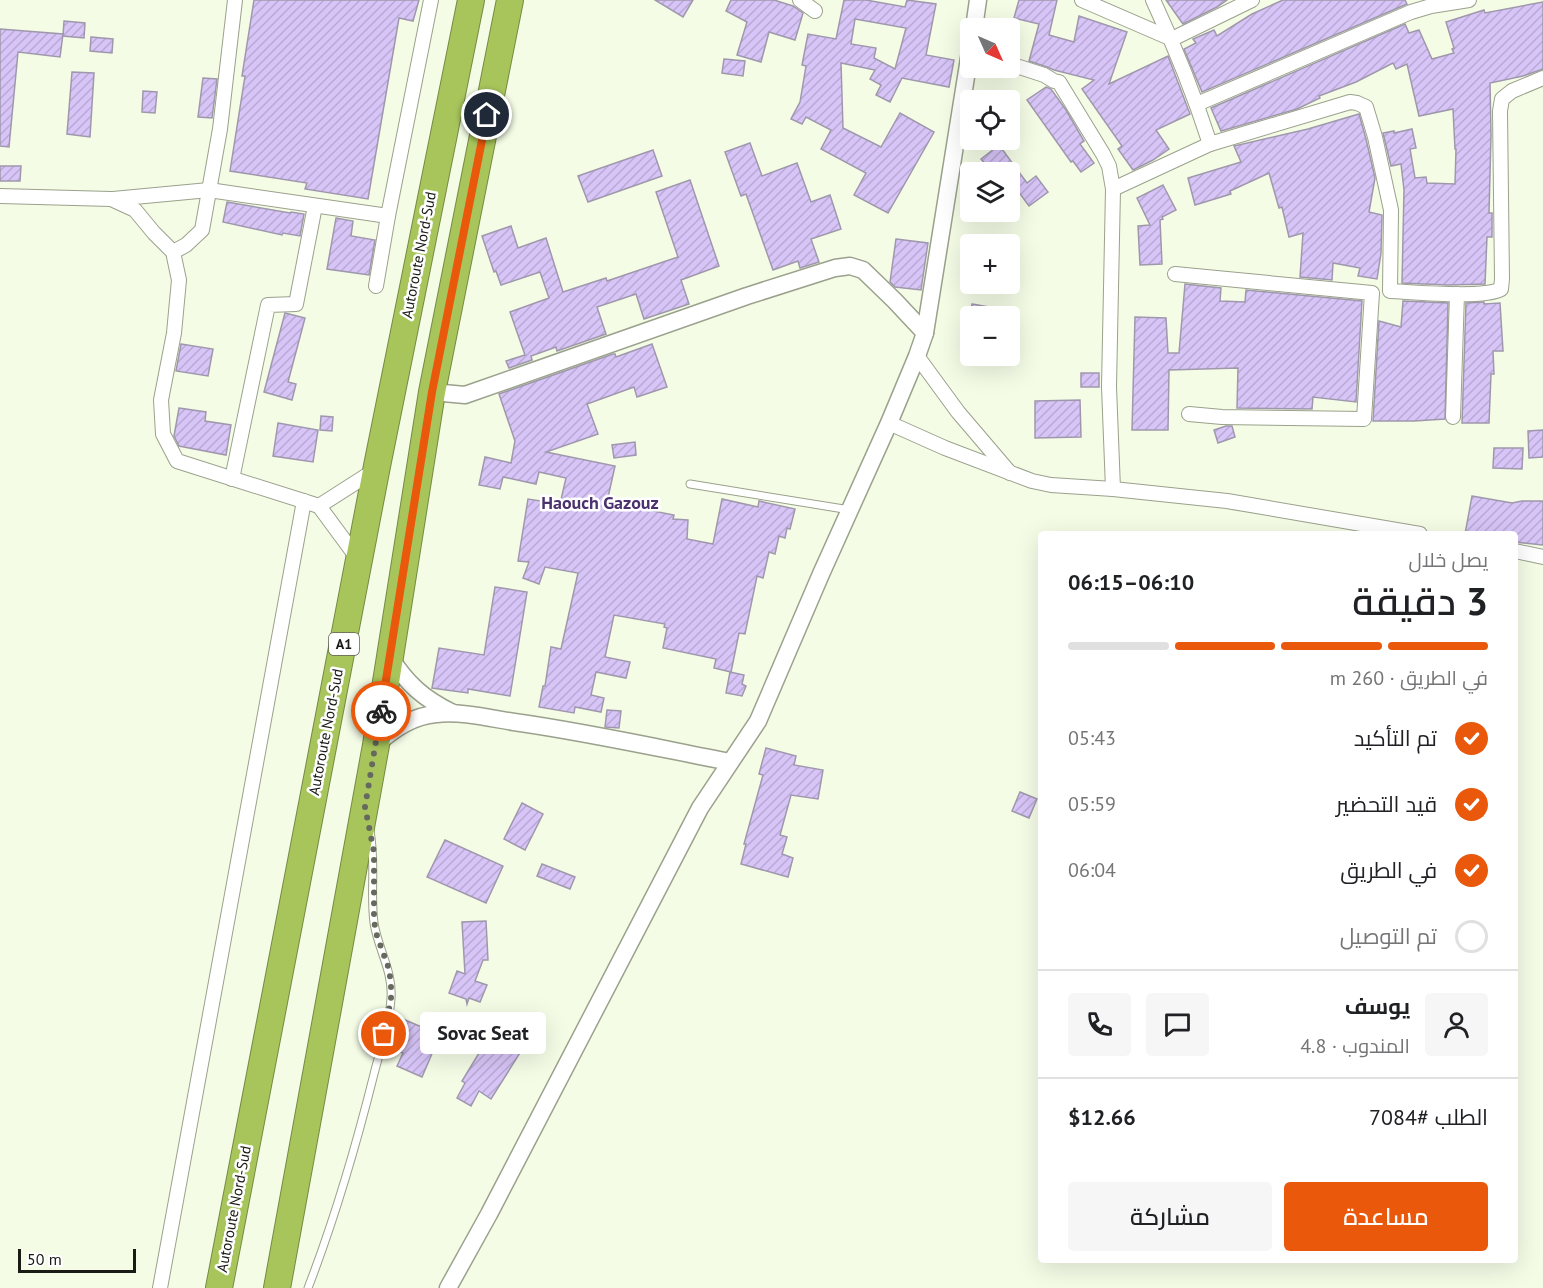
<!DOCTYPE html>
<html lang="ar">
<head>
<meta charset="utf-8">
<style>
	:root { --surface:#fff; --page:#f6f6f6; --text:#202124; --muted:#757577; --line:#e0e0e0; --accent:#ea580c }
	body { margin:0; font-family:"PT Sans",Cairo,sans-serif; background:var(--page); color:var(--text); direction:rtl; height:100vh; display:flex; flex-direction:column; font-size:22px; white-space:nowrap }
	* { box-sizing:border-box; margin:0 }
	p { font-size:20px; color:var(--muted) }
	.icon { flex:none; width:33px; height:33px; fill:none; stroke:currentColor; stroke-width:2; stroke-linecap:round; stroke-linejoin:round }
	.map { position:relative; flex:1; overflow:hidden; direction:ltr }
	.drawer { position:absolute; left:1038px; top:531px; width:480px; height:732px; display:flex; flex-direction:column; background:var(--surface); border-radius:6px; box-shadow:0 6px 24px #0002; direction:rtl }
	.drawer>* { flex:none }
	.needle { width:39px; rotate:135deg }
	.tools { position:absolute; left:960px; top:18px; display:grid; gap:12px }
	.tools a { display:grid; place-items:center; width:60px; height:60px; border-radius:6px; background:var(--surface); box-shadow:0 6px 24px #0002; font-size:30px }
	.scale { position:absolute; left:18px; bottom:15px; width:118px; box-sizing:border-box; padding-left:6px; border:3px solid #191b14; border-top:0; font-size:16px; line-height:21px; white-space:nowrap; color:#191b14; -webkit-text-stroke:4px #fff; paint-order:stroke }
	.pin { position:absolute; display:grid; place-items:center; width:51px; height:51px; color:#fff; margin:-26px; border:3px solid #fff; border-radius:50%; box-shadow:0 2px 6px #0007 }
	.courier { position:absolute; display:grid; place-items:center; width:60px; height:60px; margin:-30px; border:4px solid #ea580c; border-radius:50%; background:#fff; color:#222; box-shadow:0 2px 8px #0007 }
	.bubble { position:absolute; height:42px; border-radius:6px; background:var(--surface); box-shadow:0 6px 24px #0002; font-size:20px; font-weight:600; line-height:42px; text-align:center; direction:rtl }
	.headline em { font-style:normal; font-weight:600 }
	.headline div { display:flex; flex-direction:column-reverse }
	.headline { display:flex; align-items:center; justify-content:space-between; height:102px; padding:0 30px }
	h1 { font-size:39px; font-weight:600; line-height:45px }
	.bar { display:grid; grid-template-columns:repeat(4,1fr); gap:9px 6px; align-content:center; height:72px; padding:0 30px }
	.bar i { height:8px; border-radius:4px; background:var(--line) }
	.bar .active { background:var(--accent) }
	.bar p { grid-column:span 4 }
	.line { display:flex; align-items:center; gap:15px; padding:0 30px; border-top:2px solid var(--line) }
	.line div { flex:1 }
	.round { display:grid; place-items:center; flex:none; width:63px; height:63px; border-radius:6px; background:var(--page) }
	ol { padding:0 30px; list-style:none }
	li { display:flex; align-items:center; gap:18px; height:66px }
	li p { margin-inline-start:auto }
	li .icon { padding:6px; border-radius:50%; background:var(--accent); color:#fff; stroke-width:4 }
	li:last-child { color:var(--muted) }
	li i { width:33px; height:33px; border:3px solid var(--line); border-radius:50% }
	.button { display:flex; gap:12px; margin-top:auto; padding:12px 30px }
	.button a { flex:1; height:69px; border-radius:6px; background:var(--accent); color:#fff; font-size:24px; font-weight:600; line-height:69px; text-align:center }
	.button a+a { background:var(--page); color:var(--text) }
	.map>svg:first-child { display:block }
	.building { fill:url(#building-hatch); stroke:#9f98ac; stroke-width:1.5; fill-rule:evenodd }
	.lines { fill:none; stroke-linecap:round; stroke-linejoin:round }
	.service-casing { stroke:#9aa18c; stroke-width:9 }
	.minor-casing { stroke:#9aa18c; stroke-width:16 }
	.tertiary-casing { stroke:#9aa18c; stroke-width:19 }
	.motorway-casing { stroke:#768a43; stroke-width:28 }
	.service { stroke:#fff; stroke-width:7 }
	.minor { stroke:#fff; stroke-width:14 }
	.tertiary { stroke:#fff; stroke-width:16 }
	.motorway { stroke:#a8c55c; stroke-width:26 }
	.done { stroke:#666a5e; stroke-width:6; stroke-dasharray:0 10.8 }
	.route { stroke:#ea580c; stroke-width:8 }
	.labels { text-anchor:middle; stroke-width:5; stroke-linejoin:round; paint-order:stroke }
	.shield { fill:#fff; stroke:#5e5f5a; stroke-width:1.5 }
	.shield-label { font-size:14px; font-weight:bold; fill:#191b14 }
	.street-label { font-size:15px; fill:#191b14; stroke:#fff }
	.quarter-label { font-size:18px; font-weight:bold; fill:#4c326d; stroke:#fff }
</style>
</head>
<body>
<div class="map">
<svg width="1543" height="1288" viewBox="0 0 1543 1288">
	<defs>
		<pattern id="building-hatch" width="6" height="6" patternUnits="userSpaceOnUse" patternTransform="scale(1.5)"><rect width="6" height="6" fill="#d8c5f8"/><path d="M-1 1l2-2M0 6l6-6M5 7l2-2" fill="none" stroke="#b9a9d4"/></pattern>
	</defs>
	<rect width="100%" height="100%" fill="#f4fce6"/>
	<g class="building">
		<path d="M254,0H419L413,21L399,18L368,199L305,189L307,183L230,171L245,76H242Z"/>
		<path d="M655,0H693L683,17Z"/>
		<path d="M731,0H774L793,6L803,13L795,40L769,32L761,62L737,55L747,22L726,11Z"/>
		<path d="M844,0H866L905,7L907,0L936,4L926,55L954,60L949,87L902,78L890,102L876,95L881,85L870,79L875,70L841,63L843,128L881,147L900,113L934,132L888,213L854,195L866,173L821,149L831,130L806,117L802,124L791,119L800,102L806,66L802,65L808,34L836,39ZM855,19L906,28L895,69L874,58L876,48L851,44Z"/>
		<path d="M1019,0H1057L1049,35L1074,42L1079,16L1127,32L1109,84L1168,56L1190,114L1156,130L1169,149L1153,160L1133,170L1118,149L1122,146L1082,89L1094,80L1054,70L1047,67L1029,61L1039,24L1014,18Z"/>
		<path d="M1166,0H1227L1217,7L1183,24Z"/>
		<path d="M1283,0H1405L1407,4L1202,92L1184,49L1196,43L1193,39L1214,30L1217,36L1252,14Z"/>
		<path d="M1543,2V69L1523,76L1490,83L1491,135L1489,213H1492V237H1487L1485,284L1448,285L1402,283L1404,190L1401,164L1391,166L1383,133L1394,131V133L1412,129L1416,148L1410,149L1415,178L1426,177L1427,183L1455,184L1456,149H1455L1453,109L1419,116L1407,64L1396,69L1393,63L1356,82L1319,96L1320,98L1297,109L1221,131L1211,108L1405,24L1409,33L1419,30L1432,59L1454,53L1452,49L1454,48L1446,22L1484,10L1485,13Z"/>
		<path d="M64,21L85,23L84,38L63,36Z"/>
		<path d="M0,29L63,34L60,57L18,52L9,147L0,146Z"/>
		<path d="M91,37L113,39L112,53L90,51Z"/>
		<path d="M724,59L745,61L743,76L722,73Z"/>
		<path d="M72,72L94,73L90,137L67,134Z"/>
		<path d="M203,78L217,79L212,118L198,117Z"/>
		<path d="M1046,87L1051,89L1066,110L1084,141L1080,144L1094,163L1081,172L1073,161L1071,162L1027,100Z"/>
		<path d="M143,91L157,92L155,113L142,112Z"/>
		<path d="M1359,114L1366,139L1375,178L1369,212L1382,215L1381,253L1377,279L1358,276L1360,268L1333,263L1332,280L1300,277L1303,233L1289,237L1282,207L1279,208L1269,173L1230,191L1231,194L1195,205L1188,178L1241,162L1234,146L1308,129Z"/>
		<path d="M750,143L762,176L797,163L811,202L830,195L841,229L811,239L819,262L800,268L798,261L773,270L746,194L741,196L725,152Z"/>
		<path d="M999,145L1027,183L1036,176L1048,192L1029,206L1018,191L1010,198V172H992L981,159Z"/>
		<path d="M653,150L662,176L588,202L578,176Z"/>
		<path d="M0,166H21L20,181H0Z"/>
		<path d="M690,180L719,266L681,280L689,304L644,319L636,294L597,307L606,334L557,351L556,347L531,356L532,360L509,368L506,361L525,355L510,312L549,298L540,272L501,285L496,271L494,272L482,236L511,226L518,248L546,238L563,292L606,278L607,281L678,257L656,192Z"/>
		<path d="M1163,185L1176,210L1162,217L1163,219L1160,220L1162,264L1140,265L1138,226L1150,225L1137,198Z"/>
		<path d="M227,202L290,213L291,212L304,214L300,236L283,233L282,235L223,222Z"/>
		<path d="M336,218L353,221L351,236L375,240L369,275L327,269Z"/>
		<path d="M896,239L928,243L921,290L895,287L890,282Z"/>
		<path d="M1185,284L1221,288L1220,301L1245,302L1246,290L1362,301L1356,402L1313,397L1312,409L1237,408L1238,368L1169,370L1168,430H1132L1135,317L1166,318L1168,353H1179Z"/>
		<path d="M1403,301L1448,303L1445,419L1414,421H1373L1379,321L1401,327Z"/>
		<path d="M1484,302V304L1500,303L1503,351H1493L1494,374H1491L1489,423H1462L1466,303Z"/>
		<path d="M972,304L1007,310L1006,316H970Z"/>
		<path d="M285,313L305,318L288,382L296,384L292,400L264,392Z"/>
		<path d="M181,344L213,349L208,376L176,371Z"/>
		<path d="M652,344L667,387L637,397L634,387L587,404L598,434L546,452L615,466L607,502L674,515L673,519L688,520L687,539L713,544L722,499L758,507L759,501L795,509L790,529L787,528L785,538L779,536L775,554L769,552L763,578L757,576L745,634L739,633L731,672L714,668L716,659L663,648L667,628L664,627L665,624L614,615L605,657L630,662L626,678L596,672L591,695L604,698L601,712L575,707L574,713L539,707L543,686H545L551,647L561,649L578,573L545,567L539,584L523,578L529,562L518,561L528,499L560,504L566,478L539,472L536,484L503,477L500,489L479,485L485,457L511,463L515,441L499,394L613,354H615L616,357Z"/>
		<rect x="1081" y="373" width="18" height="14"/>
		<path d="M1080,400L1081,437L1035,438V401Z"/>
		<path d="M179,408L206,412L205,421L231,425L226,455L179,446L174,436Z"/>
		<path d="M321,416L333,417L332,431L320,430Z"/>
		<path d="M278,423L318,430L313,462L273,456Z"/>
		<path d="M1226,426H1232L1235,437L1218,443L1214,430Z"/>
		<path d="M1543,430V457L1529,458L1528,431Z"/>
		<path d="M635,442L636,455L614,458L612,445Z"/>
		<path d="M1494,448H1523L1522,469L1493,468Z"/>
		<path d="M1472,496L1512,503L1522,501H1543V545L1515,542V534H1465Z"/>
		<path d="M495,587L527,592L510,696L468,689V693L432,688L439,648L484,655Z"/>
		<path d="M730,672L744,675L742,684L746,686L742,696L726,693Z"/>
		<path d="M607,710L621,711L619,728L605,727Z"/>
		<path d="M766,748L796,756L794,765L823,770L818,799L791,795L780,835L787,837L782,854L793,858L788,877L741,864L746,844H744L763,775L759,774Z"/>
		<path d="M1020,792L1037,799L1029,818L1012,811Z"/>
		<path d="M522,803L543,814L525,850L504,839Z"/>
		<path d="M445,840L503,866L486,903L427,877Z"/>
		<path d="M542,864L575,877L570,889L537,876Z"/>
		<path d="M486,921L488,960H483L475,981L487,985L480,1002L469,998L467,1004L466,999L449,993L457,971L465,974L462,922Z"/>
		<path d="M403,1019L440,1035L422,1077L397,1066L403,1053L391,1047Z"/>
		<path d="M493,1030L523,1048L491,1099L479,1091L471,1106L457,1098L465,1083L462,1081Z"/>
	</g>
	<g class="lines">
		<g class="service-casing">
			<g id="service">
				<path d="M690,484L850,510"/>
				<path d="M308,1288C335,1218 356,1146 374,1074C380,1050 390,1022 391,998C393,971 378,949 374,923C370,892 376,863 370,831"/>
			</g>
		</g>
		<g class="minor-casing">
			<g id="minor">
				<path d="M800,0L815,11"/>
				<path d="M1082,0L1172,39L1252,0"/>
				<path d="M1153,0C1175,47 1194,94 1210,144L1350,102L1357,103L1366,107L1375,137L1391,210L1390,291C1413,292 1484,299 1501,289L1502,279L1500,111L1502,99L1512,91L1543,78"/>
				<path d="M1010,64L1044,75L1054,81L1059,82L1103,154L1109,166L1113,189L1109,387L1113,489"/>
				<path d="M1197,104L1411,12L1431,6L1469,0"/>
				<path d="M1113,189L1210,144"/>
				<path d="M0,196L111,199L135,210L154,233L173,252L179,280L174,333L161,400L163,434L177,461L319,506L358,559"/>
				<path d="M113,199L209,190L388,216"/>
				<path d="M173,252L186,245L202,230L220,129L235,0"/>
				<path d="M1175,274L1372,293L1364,419L1222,417L1189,414"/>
				<path d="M376,286L388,216L431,0"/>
				<path d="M917,356L958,412L1010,473"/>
				<path d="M1453,417L1457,294"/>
				<path d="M889,423L945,448L1032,481L1051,485L1113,489L1227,501L1420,534"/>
				<path d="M232,479L268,305L296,304L315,206"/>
				<path d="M319,506L369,474L376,468"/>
				<path d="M1515,551L1543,557"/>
				<path d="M160,1288L304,501"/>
			</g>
		</g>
		<g class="tertiary-casing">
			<g id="tertiary">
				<path d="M974,28L978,0"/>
				<path d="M432,392L465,395L747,296L835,268L850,266L863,270L895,301L925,333"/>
				<path d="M390,657C407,684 424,699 453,713"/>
				<path d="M376,745C393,729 412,716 436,714C461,711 489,718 514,722C586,732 658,748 730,762"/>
				<path d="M448,1288L489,1214L700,808L758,721L821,574L889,423L917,356L925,333L970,52"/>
			</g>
		</g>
		<g class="motorway-casing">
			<g id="motorway">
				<path d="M219,1288L377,466L471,0"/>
				<path d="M277,1288L376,745L432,392L510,0"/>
			</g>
		</g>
		<use href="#service" class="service"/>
		<use href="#minor" class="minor"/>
		<use href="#tertiary" class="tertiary"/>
		<use href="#motorway" class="motorway"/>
	</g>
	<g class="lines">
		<path class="done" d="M381,711L365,807L374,852V921L377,936L389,969L391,984V999L384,1034"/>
		<path class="route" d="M381,711L432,392L487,115"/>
	</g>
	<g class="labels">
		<rect class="shield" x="329" y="633" width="30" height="22" rx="4.5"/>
		<g class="shield-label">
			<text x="344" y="649">A1</text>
		</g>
		<g class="street-label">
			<text transform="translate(419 255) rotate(-79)" y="5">Autoroute Nord-Sud</text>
			<text transform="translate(326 732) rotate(-79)" y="5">Autoroute Nord-Sud</text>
			<text transform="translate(234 1209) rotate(-79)" y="5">Autoroute Nord-Sud</text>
		</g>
		<g class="quarter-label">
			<text x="600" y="509">Haouch Gazouz</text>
		</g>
	</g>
</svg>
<div class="tools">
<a><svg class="needle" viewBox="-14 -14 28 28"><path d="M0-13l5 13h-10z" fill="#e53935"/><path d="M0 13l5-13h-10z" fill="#757577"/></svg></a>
<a><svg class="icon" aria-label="locate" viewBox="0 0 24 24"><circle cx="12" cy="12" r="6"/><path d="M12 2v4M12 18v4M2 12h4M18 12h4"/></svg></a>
<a><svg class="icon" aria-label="layers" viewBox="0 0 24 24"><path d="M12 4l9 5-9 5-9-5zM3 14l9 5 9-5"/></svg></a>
<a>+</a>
<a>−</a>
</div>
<div class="scale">50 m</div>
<div class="pin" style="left:384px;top:1034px;background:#ea580c"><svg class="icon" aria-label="bag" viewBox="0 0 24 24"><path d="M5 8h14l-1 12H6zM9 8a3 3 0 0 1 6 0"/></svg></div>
<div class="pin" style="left:487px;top:115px;background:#1f2937"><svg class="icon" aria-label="home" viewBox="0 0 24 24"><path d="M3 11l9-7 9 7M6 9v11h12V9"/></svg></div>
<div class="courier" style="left:381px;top:711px"><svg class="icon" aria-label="bike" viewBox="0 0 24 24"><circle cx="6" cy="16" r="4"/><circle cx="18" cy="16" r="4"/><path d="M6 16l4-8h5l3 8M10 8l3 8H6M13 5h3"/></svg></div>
<div class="bubble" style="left:420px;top:1012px;width:126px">Sovac Seat</div>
<section class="drawer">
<div class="headline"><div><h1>3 دقيقة</h1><p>يصل خلال</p></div><em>06:10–06:15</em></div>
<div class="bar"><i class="active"></i><i class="active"></i><i class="active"></i><i></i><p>في الطريق · 260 m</p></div>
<ol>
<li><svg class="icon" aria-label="check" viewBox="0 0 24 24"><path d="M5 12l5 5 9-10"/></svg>تم التأكيد<p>05:43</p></li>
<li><svg class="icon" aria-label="check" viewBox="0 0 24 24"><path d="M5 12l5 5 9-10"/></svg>قيد التحضير<p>05:59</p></li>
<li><svg class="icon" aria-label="check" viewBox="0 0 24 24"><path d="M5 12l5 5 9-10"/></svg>في الطريق<p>06:04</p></li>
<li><i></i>تم التوصيل</li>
</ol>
<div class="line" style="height:108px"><a class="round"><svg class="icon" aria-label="person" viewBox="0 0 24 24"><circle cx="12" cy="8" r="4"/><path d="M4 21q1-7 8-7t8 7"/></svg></a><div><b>يوسف</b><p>المندوب · 4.8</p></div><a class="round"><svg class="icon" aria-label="chat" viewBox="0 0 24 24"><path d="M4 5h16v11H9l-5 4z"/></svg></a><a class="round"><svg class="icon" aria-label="phone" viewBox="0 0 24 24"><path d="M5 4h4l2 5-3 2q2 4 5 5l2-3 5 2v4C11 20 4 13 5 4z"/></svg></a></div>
<div class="line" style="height:78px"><div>الطلب #7084</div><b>$12.66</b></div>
<div class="button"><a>مساعدة</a><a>مشاركة</a></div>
</section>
</div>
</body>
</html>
